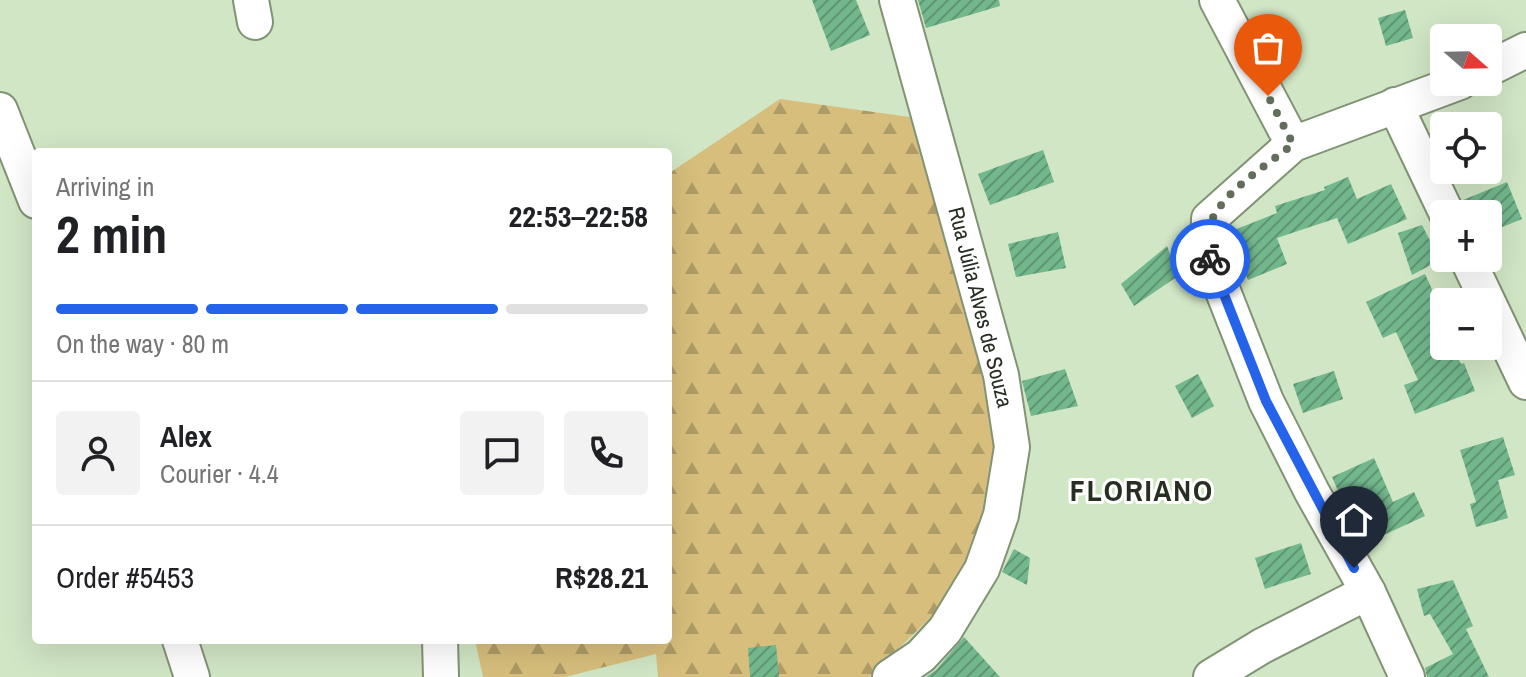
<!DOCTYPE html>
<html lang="en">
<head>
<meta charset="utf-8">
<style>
	:root { --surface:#fff; --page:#f2f2f2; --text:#202124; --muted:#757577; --line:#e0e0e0; --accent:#2563eb }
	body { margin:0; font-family:"Archivo Narrow",sans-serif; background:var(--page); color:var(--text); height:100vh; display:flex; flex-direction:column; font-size:30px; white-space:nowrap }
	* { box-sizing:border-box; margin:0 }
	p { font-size:26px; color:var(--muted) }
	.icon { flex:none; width:44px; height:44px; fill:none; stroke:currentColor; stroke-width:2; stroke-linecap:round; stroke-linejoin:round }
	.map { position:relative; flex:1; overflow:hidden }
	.details { position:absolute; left:32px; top:148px; width:640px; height:496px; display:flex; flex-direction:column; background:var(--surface); border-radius:8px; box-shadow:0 8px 32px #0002 }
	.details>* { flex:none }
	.needle { width:52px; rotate:110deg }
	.fabs { position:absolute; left:1430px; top:24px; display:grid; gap:16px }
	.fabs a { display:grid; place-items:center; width:72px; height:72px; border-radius:8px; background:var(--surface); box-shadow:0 8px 32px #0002; font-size:40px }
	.pin { position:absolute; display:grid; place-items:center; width:68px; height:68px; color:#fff; margin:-82px -34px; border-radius:50% 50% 50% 0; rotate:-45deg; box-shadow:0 0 8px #0007 }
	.pin .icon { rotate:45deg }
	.courier { position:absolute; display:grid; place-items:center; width:80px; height:80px; margin:-40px; border:6px solid #2563eb; border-radius:50%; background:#fff; color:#222; box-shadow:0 2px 10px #0007 }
	.summary em { font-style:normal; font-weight:800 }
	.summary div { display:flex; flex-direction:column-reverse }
	.summary { display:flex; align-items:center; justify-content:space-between; height:136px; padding:0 24px }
	h1 { font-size:52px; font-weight:800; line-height:60px }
	.bar { display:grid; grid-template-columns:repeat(4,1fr); gap:12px 8px; align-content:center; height:96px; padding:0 24px }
	.bar i { height:10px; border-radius:6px; background:var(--line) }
	.bar .on { background:var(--accent) }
	.bar p { grid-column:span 4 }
	.line { display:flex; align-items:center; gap:20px; padding:0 24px; border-top:2px solid var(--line) }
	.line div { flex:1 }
	.round { display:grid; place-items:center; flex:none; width:84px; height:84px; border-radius:8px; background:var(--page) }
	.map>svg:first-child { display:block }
	.forest { fill:url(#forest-firs) }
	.building { fill:url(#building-hatch) }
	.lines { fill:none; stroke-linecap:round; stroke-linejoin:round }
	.minor-casing { stroke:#819375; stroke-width:38 }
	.minor { stroke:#fff; stroke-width:34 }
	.done { stroke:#626e5b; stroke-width:8; stroke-dasharray:0 14.4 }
	.route { stroke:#2563eb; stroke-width:10 }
	.labels { text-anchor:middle; stroke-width:6; stroke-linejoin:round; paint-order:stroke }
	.street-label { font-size:22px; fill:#272e22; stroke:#fff }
	.district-label { font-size:30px; font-weight:bold; letter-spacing:2px; fill:#272e22; stroke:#fff }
</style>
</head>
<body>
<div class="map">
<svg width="1526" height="677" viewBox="0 0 1526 677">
	<defs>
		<pattern id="forest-firs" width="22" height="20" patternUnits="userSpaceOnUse" patternTransform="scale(2)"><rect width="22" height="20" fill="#d7be7c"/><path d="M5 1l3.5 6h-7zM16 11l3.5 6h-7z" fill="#ae9b65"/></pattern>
		<pattern id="building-hatch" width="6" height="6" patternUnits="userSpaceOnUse" patternTransform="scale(2)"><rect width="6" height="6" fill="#73b78d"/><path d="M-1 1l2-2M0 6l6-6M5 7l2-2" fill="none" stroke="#5e9573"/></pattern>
	</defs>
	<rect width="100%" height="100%" fill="#d1e6c5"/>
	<path class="forest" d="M780,99L910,117L1009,453L977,573L869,677H658L656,654L565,677H483L475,640H668V174Z"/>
	<g class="building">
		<path d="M812,0H856L870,35L831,51Z"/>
		<path d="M918,0H999L1000,6L926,28Z"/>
		<path d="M1405,10L1413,38L1386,46L1378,18Z"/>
		<path d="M1043,150L1054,182L990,205L978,174Z"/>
		<path d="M1348,177L1357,199L1391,184L1407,219L1348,244L1337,218L1277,238L1287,264L1248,280L1229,232L1277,213L1275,206L1325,190L1324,187Z"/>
		<path d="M1507,182L1522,219L1488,233V214H1467L1463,200Z"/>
		<path d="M1422,225L1440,260L1412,275L1398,233Z"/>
		<path d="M1058,232L1066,268L1016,277L1008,244Z"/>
		<path d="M1167,246L1178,276L1134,306L1121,284Z"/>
		<path d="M1425,274L1442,311L1435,314L1444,331V346H1452L1461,364L1464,363L1475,391L1415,414L1404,385L1418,380L1396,332L1383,338L1366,302Z"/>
		<path d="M1065,369L1078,406L1031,416L1022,381Z"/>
		<path d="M1334,371L1343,399L1303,413L1293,384Z"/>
		<path d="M1198,374L1214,406L1192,418L1175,386Z"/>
		<path d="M1503,437L1515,475L1498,480L1508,518L1476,527L1470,504L1476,502L1460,450Z"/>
		<path d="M1374,458L1393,502L1414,492L1425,516L1375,539L1356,496L1343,502L1332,477Z"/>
		<path d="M1301,543L1311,574L1265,589L1255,558Z"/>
		<path d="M1014,549L1030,558L1027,585L1002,572Z"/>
		<path d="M1453,580L1473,626L1466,629L1489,677H1427L1425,668L1453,654L1430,614L1424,616L1417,589Z"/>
		<path d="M964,637L1000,677H926L936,670Z"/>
		<path d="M776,645L779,677H750L748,648Z"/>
	</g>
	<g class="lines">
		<g class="minor-casing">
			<g id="minor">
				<path d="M251,0L255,22"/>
				<path d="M1217,0L1293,144"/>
				<path d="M1488,69L1526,50"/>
				<path d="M1395,105L1447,214"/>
				<path d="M0,110L36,201"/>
				<path d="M1467,258L1526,382"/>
				<path d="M180,640L192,677"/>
				<path d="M440,640L441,677"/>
				<path d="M890,677L921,656L945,630L982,569L1001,515L1012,447L1001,375L897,0"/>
				<path d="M1211,677L1262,646L1368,592"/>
				<path d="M1407,677L1368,592L1312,492L1266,401L1208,253L1209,219L1293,144L1460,82"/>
			</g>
		</g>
		<use href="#minor" class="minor"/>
	</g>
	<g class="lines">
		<path class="done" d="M1210,259C1191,208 1260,172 1293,144L1268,96"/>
		<path class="route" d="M1210,259L1266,401L1354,568"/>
	</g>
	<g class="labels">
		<g class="street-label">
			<text transform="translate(981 307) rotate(76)" y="8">Rua Júlia Alves de Souza</text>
		</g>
		<g class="district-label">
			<text x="1142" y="501">FLORIANO</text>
		</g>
	</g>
</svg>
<div class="fabs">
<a><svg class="needle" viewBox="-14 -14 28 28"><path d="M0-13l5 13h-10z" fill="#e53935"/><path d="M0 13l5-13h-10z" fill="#757577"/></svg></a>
<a><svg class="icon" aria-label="locate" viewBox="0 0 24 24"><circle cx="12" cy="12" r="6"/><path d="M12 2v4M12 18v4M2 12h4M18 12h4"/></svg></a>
<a>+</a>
<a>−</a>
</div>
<div class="pin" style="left:1268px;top:96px;background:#ea580c"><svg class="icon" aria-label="bag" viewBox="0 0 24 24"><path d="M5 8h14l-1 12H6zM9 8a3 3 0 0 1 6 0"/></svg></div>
<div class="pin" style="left:1354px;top:568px;background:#1f2937"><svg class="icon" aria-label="home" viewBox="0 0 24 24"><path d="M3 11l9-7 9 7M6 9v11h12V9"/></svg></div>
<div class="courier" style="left:1210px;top:259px"><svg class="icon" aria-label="bike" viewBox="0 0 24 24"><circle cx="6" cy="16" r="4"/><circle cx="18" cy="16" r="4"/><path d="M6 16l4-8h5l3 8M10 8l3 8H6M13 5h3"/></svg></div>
<section class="details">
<div class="summary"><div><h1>2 min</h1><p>Arriving in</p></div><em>22:53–22:58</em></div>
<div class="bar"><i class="on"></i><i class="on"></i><i class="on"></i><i></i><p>On the way · 80 m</p></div>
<div class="line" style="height:144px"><a class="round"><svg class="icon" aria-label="person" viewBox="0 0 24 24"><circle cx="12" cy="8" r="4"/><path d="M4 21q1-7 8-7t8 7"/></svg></a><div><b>Alex</b><p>Courier · 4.4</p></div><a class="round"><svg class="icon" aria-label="chat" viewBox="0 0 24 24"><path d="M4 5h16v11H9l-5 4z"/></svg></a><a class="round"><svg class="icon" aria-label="phone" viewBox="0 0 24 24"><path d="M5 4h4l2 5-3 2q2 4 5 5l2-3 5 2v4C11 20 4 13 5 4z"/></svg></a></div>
<div class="line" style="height:104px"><div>Order #5453</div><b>R$28.21</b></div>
</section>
</div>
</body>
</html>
